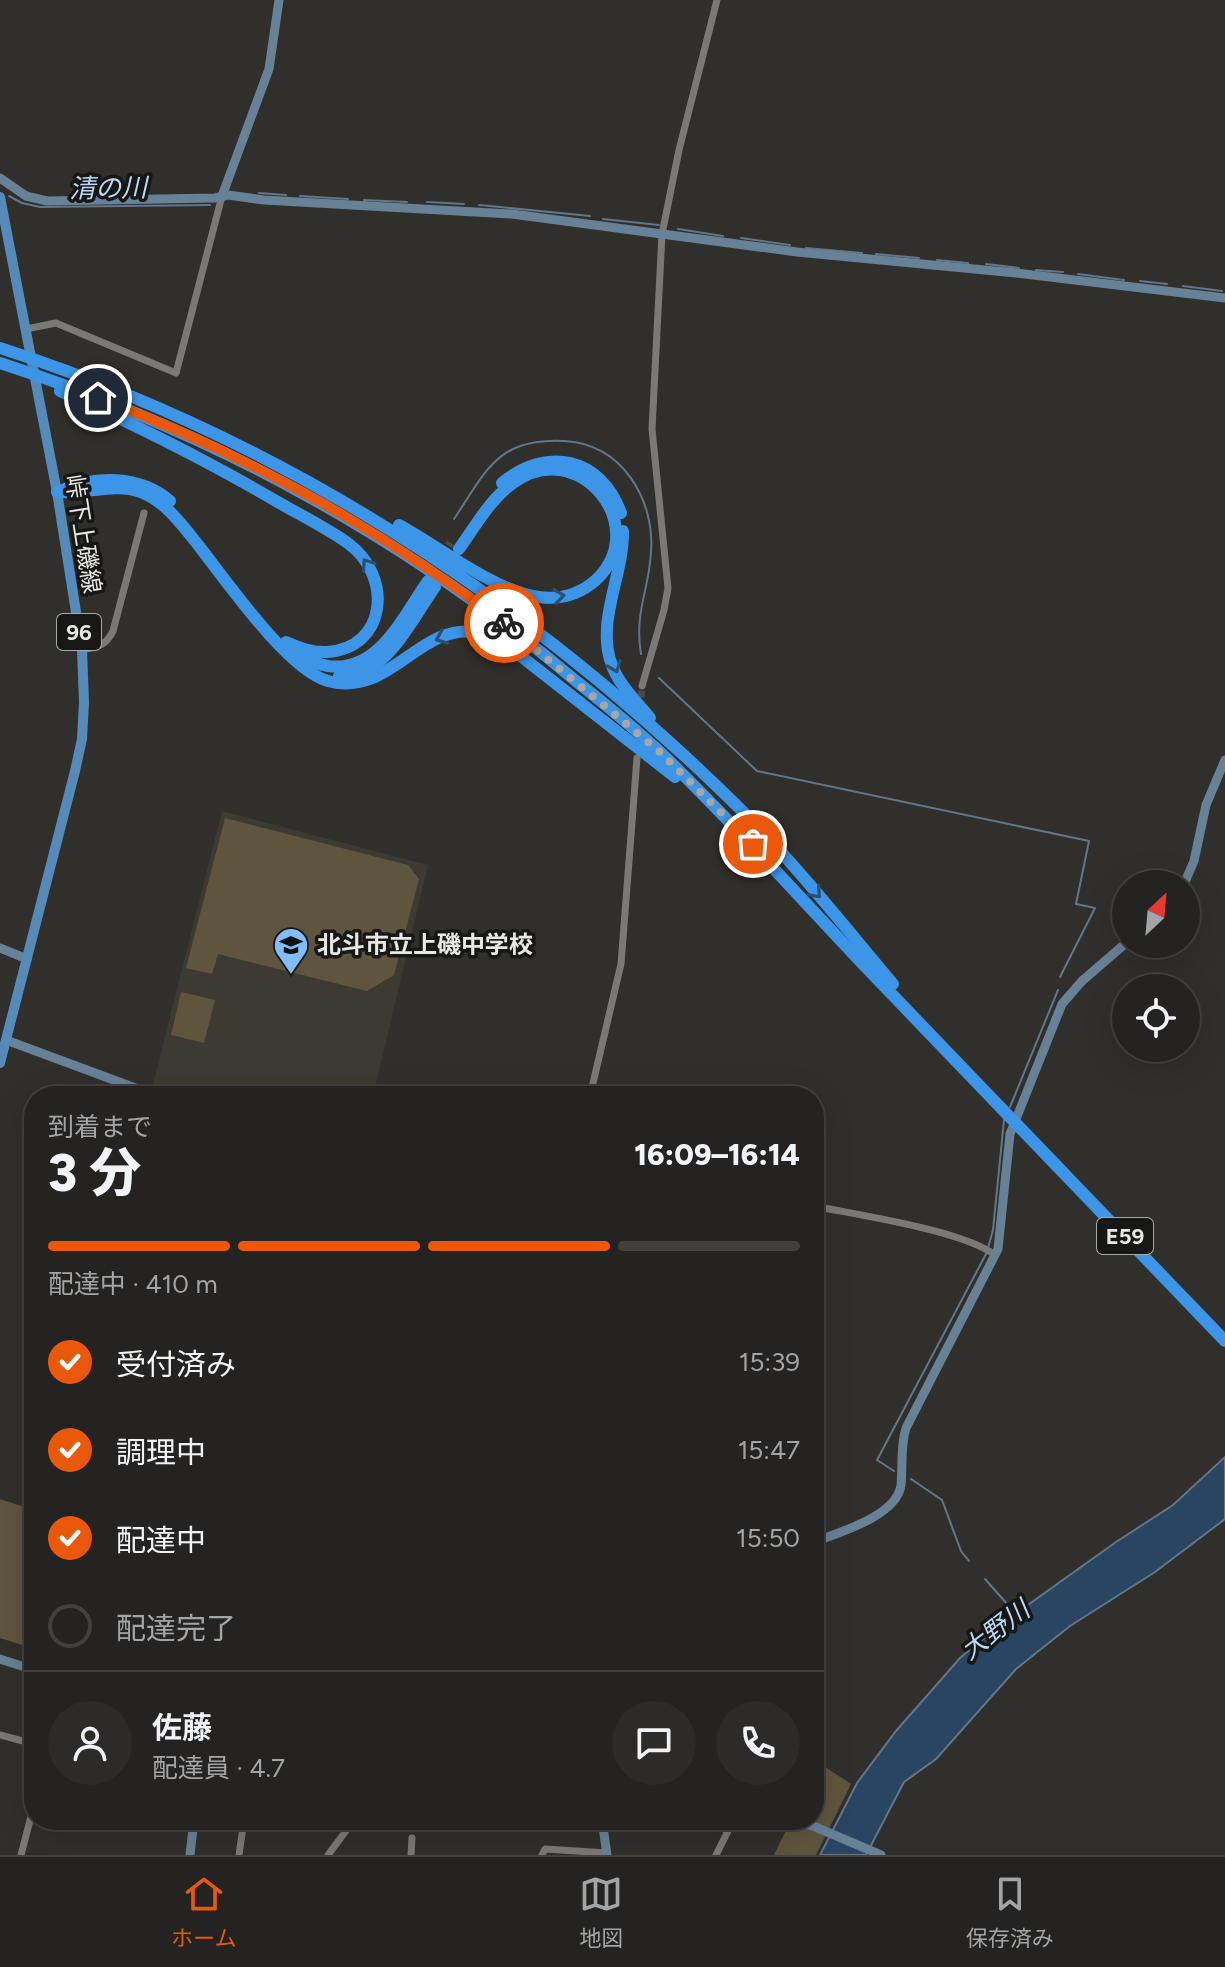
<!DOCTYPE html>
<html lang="ja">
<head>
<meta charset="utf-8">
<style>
	:root { --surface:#242321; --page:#2c2b2a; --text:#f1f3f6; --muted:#a3a4a5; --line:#41403f; --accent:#ea580c }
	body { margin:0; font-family:Figtree,"Noto Sans JP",sans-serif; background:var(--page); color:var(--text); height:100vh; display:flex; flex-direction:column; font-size:30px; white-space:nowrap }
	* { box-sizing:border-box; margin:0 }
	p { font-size:26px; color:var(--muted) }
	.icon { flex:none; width:44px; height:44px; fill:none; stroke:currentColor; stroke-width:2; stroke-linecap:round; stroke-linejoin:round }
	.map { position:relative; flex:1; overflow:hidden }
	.details { position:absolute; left:24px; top:1086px; width:800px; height:744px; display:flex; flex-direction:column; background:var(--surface); border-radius:32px; box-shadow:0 8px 32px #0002,0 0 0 2px var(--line) }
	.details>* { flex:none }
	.needle { width:52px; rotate:26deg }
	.fabs { position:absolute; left:1112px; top:870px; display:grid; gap:16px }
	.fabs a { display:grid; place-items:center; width:88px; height:88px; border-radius:50%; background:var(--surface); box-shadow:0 8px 32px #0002,0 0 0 2px var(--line); font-size:40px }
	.pin { position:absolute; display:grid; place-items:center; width:68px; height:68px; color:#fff; margin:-34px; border:4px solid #fff; border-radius:50%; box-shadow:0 2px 8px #0007 }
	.courier { position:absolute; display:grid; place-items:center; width:80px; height:80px; margin:-40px; border:6px solid #ea580c; border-radius:50%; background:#fff; color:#222; box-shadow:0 2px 10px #0007 }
	.head em { font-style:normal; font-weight:800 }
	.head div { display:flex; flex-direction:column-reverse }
	.head { display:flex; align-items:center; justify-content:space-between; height:136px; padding:0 24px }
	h1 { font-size:52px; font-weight:800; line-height:60px }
	.bar { display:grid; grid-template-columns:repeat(4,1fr); gap:12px 8px; align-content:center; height:96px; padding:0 24px }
	.bar i { height:10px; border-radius:6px; background:var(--line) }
	.bar .current { background:var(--accent) }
	.bar p { grid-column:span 4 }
	.line { display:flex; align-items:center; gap:20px; padding:0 24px; border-top:2px solid var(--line) }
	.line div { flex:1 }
	.round { display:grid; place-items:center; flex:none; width:84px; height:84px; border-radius:42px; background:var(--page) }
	ol { padding:0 24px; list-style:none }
	li { display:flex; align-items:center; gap:24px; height:88px }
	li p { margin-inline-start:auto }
	li .icon { padding:8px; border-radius:50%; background:var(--accent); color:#fff; stroke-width:4 }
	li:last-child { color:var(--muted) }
	li i { width:44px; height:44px; border:4px solid var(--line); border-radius:50% }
	.tab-bar { display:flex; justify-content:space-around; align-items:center; height:112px; border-top:2px solid var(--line); background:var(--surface); font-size:22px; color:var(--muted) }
	.tab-bar a { display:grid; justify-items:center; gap:4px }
	.tab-bar .current { color:var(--accent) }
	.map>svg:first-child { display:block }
	.built { fill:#3d3a32 }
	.green { fill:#5f553e }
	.water { fill:#294561; stroke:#627689; stroke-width:2 }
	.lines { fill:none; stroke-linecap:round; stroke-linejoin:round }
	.stream { stroke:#627689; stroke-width:2 }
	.street-tunnel { stroke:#4c4b48; stroke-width:7; stroke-dasharray:7 3.5; stroke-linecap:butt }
	.highway-tunnel { stroke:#4c4b48; stroke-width:12; stroke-dasharray:12 6; stroke-linecap:butt }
	.street { stroke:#7a7975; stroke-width:7 }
	.secondary { stroke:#678197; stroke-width:9 }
	.primary { stroke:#558ab9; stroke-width:10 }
	.highway { stroke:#3c95e7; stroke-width:12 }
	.oneway { stroke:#285074 }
	.done { stroke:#a8a7a4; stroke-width:8; stroke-dasharray:0 14.4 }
	.route { stroke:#ea580c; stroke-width:10 }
	.labels { text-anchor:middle; stroke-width:7; stroke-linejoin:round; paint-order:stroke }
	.shield { fill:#171716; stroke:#a9a9a7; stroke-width:2 }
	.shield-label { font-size:22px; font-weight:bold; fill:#e8e7e5 }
	.street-label { font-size:24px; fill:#e8e7e5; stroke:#171716 }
	.poi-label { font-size:24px; font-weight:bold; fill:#e8e7e5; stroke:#171716; text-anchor:start }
	.water-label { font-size:26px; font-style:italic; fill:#bbd8f7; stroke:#171716 }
</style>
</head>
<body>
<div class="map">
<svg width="1225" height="1855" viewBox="0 0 1225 1855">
	<rect width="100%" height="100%" fill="#302f2c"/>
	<path class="built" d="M222,811L428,865L373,1096H183L152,1088Z"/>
	<g class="green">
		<path d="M225,818L408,865L419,879L394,975L367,991L218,954L212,974L186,968Z"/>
		<path d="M181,992L215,1000L204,1043L171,1035Z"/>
		<path d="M0,1499L34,1510V1635L22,1645L0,1638Z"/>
		<path d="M825,1767L851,1784L816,1855H774L791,1820H814V1782Z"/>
	</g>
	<path class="water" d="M1225,1457V1519L1155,1572L1070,1626L1016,1669L936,1759L904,1782L866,1855H820L857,1783L896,1731L960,1658L1000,1625L1116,1542L1173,1505Z"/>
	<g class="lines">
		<g class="stream">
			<path d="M259,193L286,195"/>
			<path d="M9,196L22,203L40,207L210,205"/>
			<path d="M300,196L348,199"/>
			<path d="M364,200L407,202"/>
			<path d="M427,202L464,204"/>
			<path d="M479,205L590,216"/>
			<path d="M603,219L659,225"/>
			<path d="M678,229L723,236"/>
			<path d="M741,238L790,245"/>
			<path d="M806,248L862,253"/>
			<path d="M876,254L919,258"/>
			<path d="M937,260L968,263"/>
			<path d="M986,264L1019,268"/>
			<path d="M1036,270L1063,272"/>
			<path d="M1078,274L1124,280"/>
			<path d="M1140,281L1167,284"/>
			<path d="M1183,286L1222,291"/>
			<path d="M454,519C487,470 497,438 564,441C621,443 655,499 651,552C649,591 634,612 641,654"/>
			<path d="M659,678L757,771L1089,841L1076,904L1095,908L1060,977"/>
			<path d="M1010,1107L1058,990"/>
			<path d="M988,1248L993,1230L1004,1120"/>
			<path d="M894,1471L877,1460L986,1254"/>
			<path d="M911,1479L942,1500L961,1551L969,1561"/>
			<path d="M985,1579L1016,1614"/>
		</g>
		<path class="street-tunnel" d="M640,708L642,686"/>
		<path class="highway-tunnel" d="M441,562L452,544"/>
		<g class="street">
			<path d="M26,329L56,323L176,373L222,196"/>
			<path d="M82,650C97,647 106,646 113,631L144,513"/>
			<path d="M642,686L664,610L668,588L652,429L662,234L679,150L717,0"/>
			<path d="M590,1096L621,964L637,758"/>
			<path d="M814,1206C858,1215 961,1230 995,1255"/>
			<path d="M0,1735L34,1744"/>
			<path d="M629,1820L664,1828L673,1820"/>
			<path d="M705,1820L728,1831L716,1855"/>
			<path d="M21,1855L34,1805"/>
			<path d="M239,1855L244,1820"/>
			<path d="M328,1855L354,1820"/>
			<path d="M411,1855L412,1838"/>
			<path d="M542,1855L545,1849L607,1853"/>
		</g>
		<g class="secondary">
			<path d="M0,178L26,196L47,201L215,198L228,195L264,200L512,214L797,252L1016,273L1225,298"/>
			<path d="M222,196L269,69L279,0"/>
			<path d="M1184,884L1194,861L1206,805L1225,760"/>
			<path d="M0,948L27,959"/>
			<path d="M6,1040L157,1096"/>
			<path d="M814,1542C840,1532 897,1516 901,1485C903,1465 900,1447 906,1428L998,1249L1010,1134L1062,1004L1082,981L1126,943"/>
			<path d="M0,1659L34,1670"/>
			<path d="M602,1820L607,1855"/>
			<path d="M799,1820L881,1855"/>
			<path d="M190,1855L194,1820"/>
		</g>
		<path class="primary" d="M0,197L57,492L82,650L84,702L82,739L75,771L0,1063"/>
		<g class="highway">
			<path d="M0,348C278,438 520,594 729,798C788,855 840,921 893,984"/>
			<path d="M0,363C214,433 404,536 576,681C605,704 634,728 661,753C738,827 808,907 882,984C996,1103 1111,1221 1225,1341"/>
			<path d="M60,391C134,424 206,460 276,501C300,515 327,528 349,544C393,577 387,648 327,652C312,653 300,648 286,642"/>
			<path d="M502,483C546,446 601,457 621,513"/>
			<path d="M60,491C95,475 140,475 170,501"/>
			<path d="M57,492C85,495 114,482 141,492C164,501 180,522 195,541C224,577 286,669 328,681C389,698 419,624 474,632C492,635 507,647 522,657L675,777"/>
			<path d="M399,525C440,547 494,591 539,597C560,600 580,594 596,580C653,526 578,435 513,483C490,499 475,527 459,549"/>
			<path d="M623,531C624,576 594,624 613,668C621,687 637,702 650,718"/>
			<path d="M295,650C304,659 315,664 328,666C379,673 403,616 428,581"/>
			<path d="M339,676C351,674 366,671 376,664C399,648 419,609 435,587"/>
		</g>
	</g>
	<defs><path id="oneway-chevron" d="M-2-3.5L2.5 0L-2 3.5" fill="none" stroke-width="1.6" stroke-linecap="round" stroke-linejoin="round" transform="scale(2)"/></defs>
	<g class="oneway">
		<use href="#oneway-chevron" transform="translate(367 564) rotate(-125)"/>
		<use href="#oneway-chevron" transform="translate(559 596) rotate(-8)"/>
		<use href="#oneway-chevron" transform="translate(441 638) rotate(158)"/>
		<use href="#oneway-chevron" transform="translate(615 667) rotate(68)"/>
		<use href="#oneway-chevron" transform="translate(816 893) rotate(49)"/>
	</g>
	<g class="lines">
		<path class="done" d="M504,623L659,751L753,844"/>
		<path class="route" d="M98,398C244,453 380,529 504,623"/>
	</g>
	<defs>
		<g id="school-pin" transform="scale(1.8)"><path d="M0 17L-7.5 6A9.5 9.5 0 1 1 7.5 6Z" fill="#80bdfa" stroke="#171716"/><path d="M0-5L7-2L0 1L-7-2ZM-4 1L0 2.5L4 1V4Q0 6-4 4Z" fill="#111"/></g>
	</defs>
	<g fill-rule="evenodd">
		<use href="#school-pin" x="291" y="945"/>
	</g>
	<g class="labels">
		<g class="shield">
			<rect x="57" y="614" width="44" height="36" rx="6"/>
			<rect x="1097" y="1218" width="56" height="36" rx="6"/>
		</g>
		<g class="shield-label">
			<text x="79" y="640">96</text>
			<text x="1125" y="1244">E59</text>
		</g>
		<g class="street-label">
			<text transform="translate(83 534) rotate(81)" y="8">峠下上磯線</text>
		</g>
		<g class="poi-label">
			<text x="317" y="953">北斗市立上磯中学校</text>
		</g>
		<g class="water-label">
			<text transform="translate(108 188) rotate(-1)" y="9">清の川</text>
			<text transform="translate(995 1630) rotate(-37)" y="9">大野川</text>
		</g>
	</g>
</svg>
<div class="fabs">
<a><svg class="needle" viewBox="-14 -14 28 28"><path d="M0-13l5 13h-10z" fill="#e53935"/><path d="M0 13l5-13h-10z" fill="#a3a4a5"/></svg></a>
<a><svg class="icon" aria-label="locate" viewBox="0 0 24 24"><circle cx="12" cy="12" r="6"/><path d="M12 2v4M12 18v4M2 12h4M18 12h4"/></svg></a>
</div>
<div class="pin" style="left:753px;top:844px;background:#ea580c"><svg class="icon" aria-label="bag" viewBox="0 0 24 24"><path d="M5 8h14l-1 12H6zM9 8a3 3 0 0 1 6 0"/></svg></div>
<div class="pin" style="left:98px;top:398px;background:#1f2937"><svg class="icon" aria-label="home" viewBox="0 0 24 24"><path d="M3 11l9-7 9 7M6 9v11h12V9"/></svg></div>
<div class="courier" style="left:504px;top:623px"><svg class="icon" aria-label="bike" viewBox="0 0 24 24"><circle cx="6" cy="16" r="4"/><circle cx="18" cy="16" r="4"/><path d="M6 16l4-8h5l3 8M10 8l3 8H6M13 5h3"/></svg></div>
<section class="details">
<div class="head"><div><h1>3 分</h1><p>到着まで</p></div><em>16:09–16:14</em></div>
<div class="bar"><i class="current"></i><i class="current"></i><i class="current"></i><i></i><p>配達中 · 410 m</p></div>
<ol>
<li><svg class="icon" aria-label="check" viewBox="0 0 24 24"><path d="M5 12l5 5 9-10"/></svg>受付済み<p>15:39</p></li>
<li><svg class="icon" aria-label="check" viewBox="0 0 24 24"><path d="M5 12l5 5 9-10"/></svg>調理中<p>15:47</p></li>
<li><svg class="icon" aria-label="check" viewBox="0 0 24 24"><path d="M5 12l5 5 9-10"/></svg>配達中<p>15:50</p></li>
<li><i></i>配達完了</li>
</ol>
<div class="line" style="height:144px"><a class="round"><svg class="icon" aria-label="person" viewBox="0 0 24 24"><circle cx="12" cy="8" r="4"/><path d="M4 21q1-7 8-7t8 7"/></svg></a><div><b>佐藤</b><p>配達員 · 4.7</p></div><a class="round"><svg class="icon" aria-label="chat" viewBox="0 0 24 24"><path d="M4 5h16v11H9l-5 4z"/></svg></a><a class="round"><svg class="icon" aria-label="phone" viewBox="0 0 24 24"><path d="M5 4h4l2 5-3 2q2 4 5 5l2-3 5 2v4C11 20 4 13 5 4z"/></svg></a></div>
</section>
</div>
<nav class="tab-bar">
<a class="current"><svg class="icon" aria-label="home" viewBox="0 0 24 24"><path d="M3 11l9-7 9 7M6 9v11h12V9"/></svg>ホーム</a>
<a><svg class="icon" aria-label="map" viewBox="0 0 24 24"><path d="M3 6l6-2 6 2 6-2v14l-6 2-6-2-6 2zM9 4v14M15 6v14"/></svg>地図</a>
<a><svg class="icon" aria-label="saved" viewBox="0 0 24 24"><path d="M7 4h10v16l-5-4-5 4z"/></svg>保存済み</a>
</nav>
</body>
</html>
